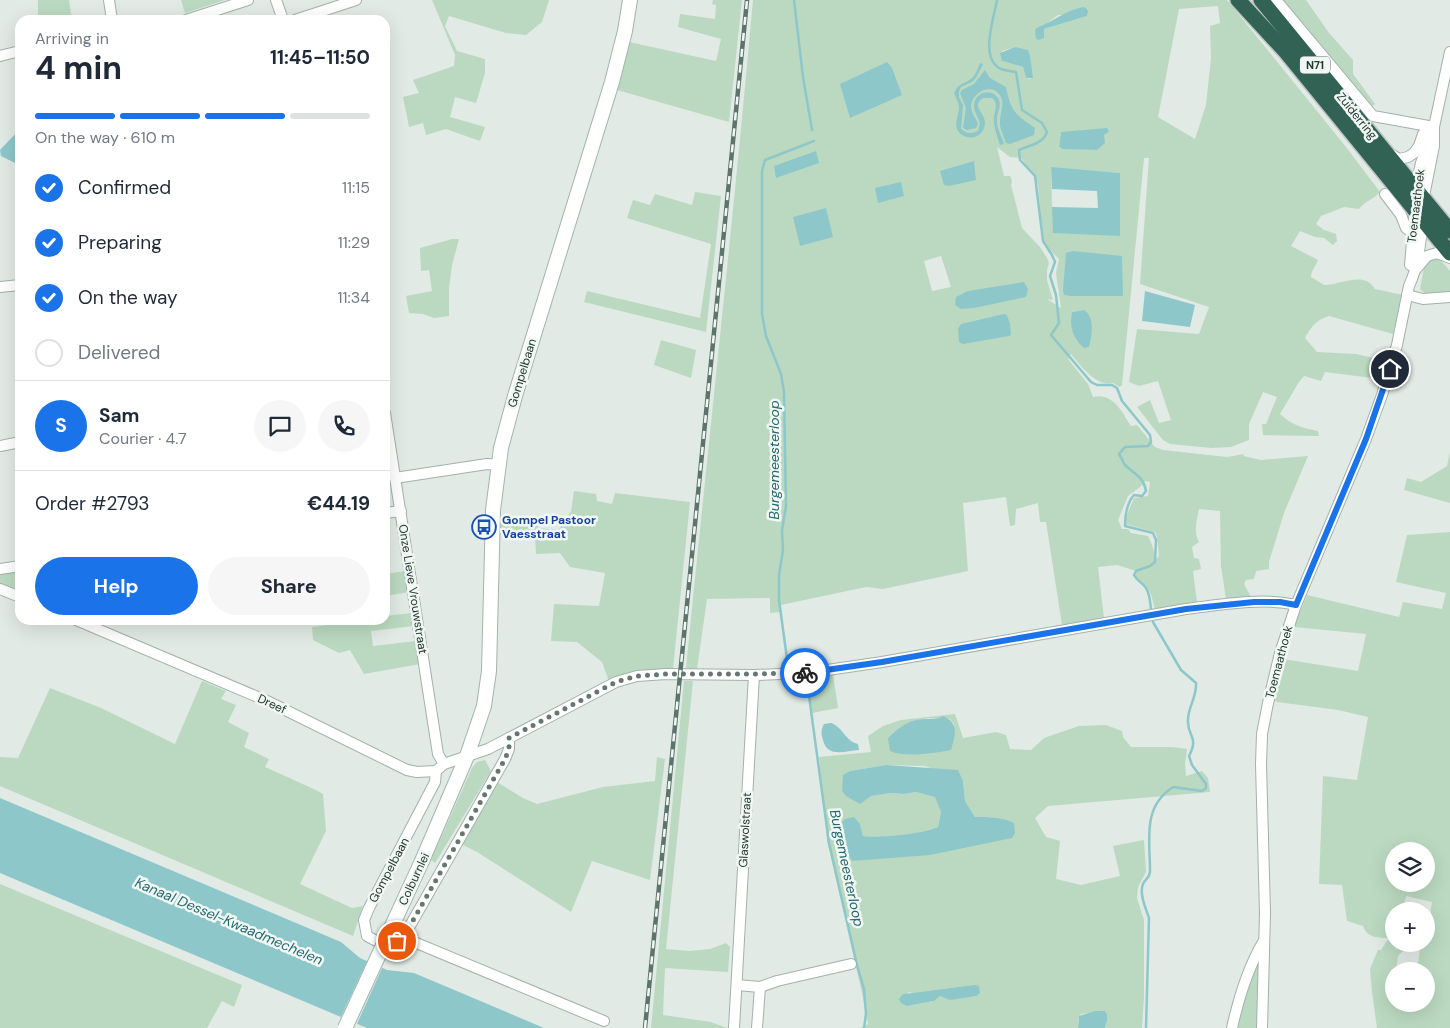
<!DOCTYPE html>
<html lang="en">
<head>
<meta charset="utf-8">
<style>
	:root { --surface:#fff; --page:#f6f6f7; --text:#1f2937; --muted:#747a83; --line:#e0e1e3; --accent:#1a73e8 }
	body { margin:0; font-family:"DM Sans",sans-serif; background:var(--page); color:var(--text); height:100vh; display:flex; flex-direction:column; font-size:19px; white-space:nowrap }
	* { box-sizing:border-box; margin:0 }
	p { font-size:16px; color:var(--muted) }
	.icon { flex:none; width:28px; height:28px; fill:none; stroke:currentColor; stroke-width:2; stroke-linecap:round; stroke-linejoin:round }
	.map { position:relative; flex:1; overflow:hidden }
	.details { position:absolute; left:15px; top:15px; width:375px; height:610px; display:flex; flex-direction:column; background:var(--surface); border-radius:15px; box-shadow:0 5px 20px #0002 }
	.details>* { flex:none }
	.fabs { position:absolute; left:1385px; top:842px; display:grid; gap:10px }
	.fabs a { display:grid; place-items:center; width:50px; height:50px; border-radius:50%; background:var(--surface); box-shadow:0 5px 20px #0002; font-size:25px }
	.pin { position:absolute; display:grid; place-items:center; width:42px; height:42px; color:#fff; margin:-21px; border:2px solid #fff; border-radius:50%; box-shadow:0 1px 5px #0007 }
	.courier { position:absolute; display:grid; place-items:center; width:50px; height:50px; margin:-25px; border:4px solid #1a73e8; border-radius:50%; background:#fff; color:#222; box-shadow:0 1px 6px #0007 }
	.headline em { font-style:normal; font-weight:700 }
	.headline div { display:flex; flex-direction:column-reverse }
	.headline { display:flex; align-items:center; justify-content:space-between; height:85px; padding:0 20px }
	h1 { font-size:32px; font-weight:700; line-height:38px }
	.bar { display:grid; grid-template-columns:repeat(4,1fr); gap:8px 5px; align-content:center; height:60px; padding:0 20px }
	.bar i { height:6px; border-radius:4px; background:var(--line) }
	.bar .current { background:var(--accent) }
	.bar p { grid-column:span 4 }
	.line { display:flex; align-items:center; gap:12px; padding:0 20px; border-top:1px solid var(--line) }
	.line div { flex:1 }
	.round { display:grid; place-items:center; flex:none; width:52px; height:52px; border-radius:26px; background:var(--page) }
	ol { padding:0 20px; list-style:none }
	li { display:flex; align-items:center; gap:15px; height:55px }
	li p { margin-inline-start:auto }
	li .icon { padding:5px; border-radius:50%; background:var(--accent); color:#fff; stroke-width:4 }
	li:last-child { color:var(--muted) }
	li i { width:28px; height:28px; border:2px solid var(--line); border-radius:50% }
	.button { display:flex; gap:10px; margin-top:auto; padding:10px 20px }
	.button a { flex:1; height:58px; border-radius:30px; background:var(--accent); color:#fff; font-size:20px; font-weight:700; line-height:58px; text-align:center }
	.button a+a { background:var(--page); color:var(--text) }
	.map>svg:first-child { display:block }
	.green { fill:#bbd9c0; fill-rule:evenodd }
	.water { fill:#8dc7ca }
	.pier { fill:#e1eae5 }
	.lines { fill:none; stroke-linecap:round; stroke-linejoin:round }
	.stream { stroke:#8dc7ca; stroke-width:2.5 }
	.street-casing { stroke:#a4b1ab; stroke-width:12 }
	.secondary-casing { stroke:#a1b5ab; stroke-width:16 }
	.highway-casing { stroke:#bdc4c1; stroke-width:18 }
	.street { stroke:#fff; stroke-width:10 }
	.secondary { stroke:#fff; stroke-width:14 }
	.highway { stroke:#316253; stroke-width:15 }
	.rail-casing { stroke:#5d746c; stroke-width:4.5 }
	.rail { stroke:#f1f7f3; stroke-width:2.5; stroke-dasharray:8; stroke-linecap:butt }
	.secondary-bridge-casing { stroke:#a1b5ab; stroke-width:16; stroke-linecap:butt }
	.secondary-bridge { stroke:#fff; stroke-width:14 }
	.done { stroke:#667770; stroke-width:5; stroke-dasharray:0 9 }
	.route { stroke:#1a73e8; stroke-width:6 }
	.labels { text-anchor:middle; stroke-width:5; stroke-linejoin:round; paint-order:stroke }
	.shield { fill:#f1f7f3; stroke:#61726b; stroke-width:1 }
	.shield-label { font-size:11px; font-weight:bold; fill:#233931 }
	.street-label { font-size:12px; fill:#233931; stroke:#f1f7f3 }
	.transit-label { font-size:12px; font-weight:bold; fill:#164399; stroke:#f1f7f3; text-anchor:start }
	.water-label { font-size:14px; font-style:italic; fill:#23696f; stroke:#f1f7f3 }
</style>
</head>
<body>
<div class="map">
<svg width="1450" height="1028" viewBox="0 0 1450 1028">
	<rect width="100%" height="100%" fill="#e1eae5"/>
	<g class="green">
		<path d="M38,0H69L72,20H38Z"/>
		<path d="M181,0H225L185,13Z"/>
		<path d="M432,0H549L542,22L526,35L506,33L449,16L445,26L457,51L485,59V73L476,103L455,97L450,117L485,127L480,141L446,129L426,135L423,123L409,127L403,97L419,93L413,80L454,66L455,55Z"/>
		<path d="M713,0H742L729,122L617,90L629,42L716,61L721,39L678,27L680,14L715,19L716,5L712,4Z"/>
		<path d="M753,0H1227L1346,147L1380,192C1374,199 1365,201 1359,209L1344,207L1321,216L1316,224L1324,230L1336,234L1337,241L1333,245L1324,238L1315,237L1300,231L1291,246L1318,260C1316,266 1311,270 1311,277L1324,285C1340,285 1364,270 1375,289L1403,295L1393,334L1329,316C1316,320 1311,327 1305,338L1317,352L1356,354L1386,361L1380,379L1325,372L1321,381L1304,376L1299,382L1280,414C1292,425 1302,428 1318,431L1319,436L1263,435L1262,424H1266L1277,397L1263,392L1249,424V440L1231,447L1212,448L1170,444L1163,440L1137,407L1150,400L1159,423L1171,420L1158,381L1139,386L1129,382L1137,329L1199,334L1209,307L1140,284L1149,158H1144L1122,385L1120,387L1113,383C1096,387 1081,366 1071,354L1068,359L1088,384L1093,397C1113,392 1122,412 1131,426L1137,425L1155,447L1163,450L1227,457L1244,454L1243,456L1261,460L1308,456L1284,513L1269,562V569L1256,571L1254,579L1246,580L1244,584L1251,597L1226,599L1221,566L1220,511L1199,509C1197,521 1193,530 1199,542L1192,547L1194,558L1199,559L1201,569L1193,571L1197,602L1155,610C1151,593 1151,589 1136,578V571L1117,565L1098,567L1104,618L1062,625L1046,522H1040L1038,503L1016,509L1015,525L1010,526L1006,497L963,503L968,571L883,589L866,587L781,605L780,612L770,613V598L707,599L697,669L686,668C708,446 733,223 753,0ZM1218,6L1220,23L1210,26L1211,58L1206,105L1195,139L1158,117L1179,9ZM1058,15L1087,16L1044,29L1042,32L1037,27L1046,24ZM1015,47L1031,79L1026,78L1023,67L1002,61V51ZM1061,132H1109L1104,135L1097,150L1060,148L1059,147ZM997,147L1010,157L1021,158L1035,178L1038,185L1043,239L1046,246L1059,259L1056,273L1061,308L1047,299L1053,300L1047,280V270L1049,263L1047,258L1040,247L1022,228L1011,185L1012,181L1010,176H1004ZM1051,168L1120,173V236L1052,207ZM941,256L951,287L932,291L924,261ZM1084,310L1077,342L1072,312ZM1145,481L1150,482L1148,496L1134,498L1124,522L1125,524L1155,532L1157,537L1159,556L1156,559L1152,545L1148,536L1131,533L1128,529H1122L1118,520L1128,496L1144,484Z"/>
		<path d="M1282,0H1306L1329,33L1353,60V74L1375,104L1371,107Z"/>
		<path d="M695,192L721,196L706,332L584,302L587,291L700,318L711,244L627,218L633,200L650,205L655,194L692,205Z"/>
		<path d="M452,239H459L452,265L449,288V316L434,318L423,314L409,313L406,296L432,291L429,270L421,271L420,248Z"/>
		<path d="M1437,256L1450,271V293C1440,294 1428,298 1420,289L1424,268L1430,259Z"/>
		<path d="M661,340L696,350L691,378L654,365Z"/>
		<path d="M1450,452V503L1404,490L1407,478L1421,482L1447,466Z"/>
		<path d="M574,491L596,494L597,501L612,504L615,493L690,502L673,669L640,671L609,681L602,662L577,642L551,641L554,604L599,606L605,573L570,567L560,553L536,554L535,537L499,535V518L537,517L538,528L559,530L562,522L571,512Z"/>
		<path d="M1450,532V1028H1377L1372,992L1370,969L1378,950H1381L1389,938C1378,938 1367,938 1363,926L1347,921L1342,885L1319,884L1323,776L1357,780L1368,717L1338,710L1277,702L1273,699L1283,659L1358,671L1366,634L1294,627L1307,595L1399,617L1403,602L1442,609L1446,593L1396,582L1407,535ZM1394,851H1426V884H1394ZM1406,896L1432,902L1426,944H1394V911H1403ZM1408,946L1420,949L1417,971H1426V1004H1394V971H1396L1398,956Z"/>
		<path d="M20,570V593L0,584V573Z"/>
		<path d="M406,571L409,592L385,596V574Z"/>
		<path d="M412,613L414,626L371,631L373,646L416,641L420,664L364,674L350,650L339,653L313,640L312,627L328,625L331,620H385V616Z"/>
		<path d="M833,674L838,708L812,713L808,678Z"/>
		<path d="M202,681L226,691L221,699L236,705L228,722L249,733L244,747L269,759L265,767L316,790L323,794L326,831L300,884L352,908L363,906L353,936L0,786V757L18,758L50,688L101,708L175,744Z"/>
		<path d="M684,681H693L666,949L689,951L710,949L726,943L730,947L728,972L665,968L663,1015L711,1022L727,1028H651Z"/>
		<path d="M955,714L963,738L996,732L1006,735L1010,749L1031,750L1044,738L1079,726L1106,725L1122,731L1123,737L1131,747H1172L1187,749L1185,763L1186,776L1202,771L1208,778L1210,792L1048,806L1035,818L1046,837L1060,841L1056,879L1081,885L1120,876L1113,846L1144,840L1146,872L1138,887L1137,898L1144,920V997L1142,1028H1105C1106,1022 1110,1017 1105,1011L1081,1014L1078,1019V1028H860L868,1024L862,993L827,840L819,757L871,752L868,736L883,726L901,720ZM929,718L950,719L954,724V737L888,738C901,723 911,722 929,718ZM886,765L925,766L963,781L965,801L975,817H994L852,861L860,824L863,836C882,838 921,834 938,827L941,812L936,797L916,792L904,794L891,793L871,796L842,791L844,775L850,771ZM908,992L913,993L976,996L947,998L940,996L934,1001L907,1006Z"/>
		<path d="M657,757L665,759L650,880L592,861L571,912L477,852L461,844L497,782L523,798L537,804L603,787L655,781Z"/>
		<path d="M485,760L491,771L435,863L431,860L472,768L477,762Z"/>
		<path d="M0,884L242,985L234,1007L222,1001L207,1028H0Z"/>
		<path d="M1258,965L1260,966L1258,1028H1235L1256,966Z"/>
	</g>
	<g class="water">
		<path d="M1083,7L1086,8L1088,11L1087,16L1044,29V38L1039,40L1036,39L1035,30C1038,26 1041,26 1045,24C1060,17 1066,11 1083,7Z"/>
		<path d="M1015,47L1028,50L1030,56L1033,78H1026L1023,67L1002,61L1000,53Z"/>
		<path d="M887,62L892,68L902,95L850,118L840,84Z"/>
		<path d="M980,63L983,64L976,78L972,82L961,87L959,92V97L963,105L961,129C967,134 971,134 978,131L980,123C978,117 973,110 974,104C976,92 991,88 998,98C1003,106 996,113 997,121C997,129 1002,137 1004,144L1000,145C998,138 994,129 994,121C993,112 1000,105 992,98H983C980,100 977,103 978,107C979,111 983,114 984,118C988,130 977,142 964,136C951,129 958,119 959,108C959,103 956,98 954,93C958,83 965,84 972,78C976,74 978,68 980,63Z"/>
		<path d="M985,70L990,78L1006,87C1011,112 1015,114 1035,128L1034,135L1010,144L1006,143C1004,136 999,128 1000,121C1000,112 1006,102 999,94C990,83 972,93 971,106C971,113 976,118 978,124L976,128L967,130L963,128L966,108L960,93L962,90L974,84Z"/>
		<path d="M1107,128L1109,132L1104,135L1105,143L1097,150L1063,149L1059,147L1061,132Z"/>
		<path d="M20,129V162L15,163L1,156L0,150Z"/>
		<path d="M816,151L819,163L776,178L774,166Z"/>
		<path d="M974,161L976,180L949,186L944,185L940,171Z"/>
		<path d="M1051,167L1120,173V236L1053,233L1052,207L1098,208L1097,191L1052,189Z"/>
		<path d="M901,182L904,196L878,203L875,188Z"/>
		<path d="M826,208L833,237L800,246L793,217Z"/>
		<path d="M1073,251L1122,256L1123,296H1071L1064,295L1063,290L1066,253Z"/>
		<path d="M1024,282L1028,289L1026,297L974,308L961,309L955,305L956,297L968,291Z"/>
		<path d="M1145,291L1195,305L1190,327L1142,321Z"/>
		<path d="M1084,310C1095,317 1092,335 1089,347L1084,348C1073,339 1069,326 1072,312Z"/>
		<path d="M1004,314L1007,315L1010,324L1011,335L1009,336L963,344L959,342L958,329L961,324Z"/>
		<path d="M943,716C960,723 955,736 951,750C935,753 905,758 890,751L888,738C899,726 911,719 927,719C934,718 937,720 943,716Z"/>
		<path d="M831,723C843,727 845,741 858,744L859,750C845,751 827,758 823,740C821,734 821,729 824,724Z"/>
		<path d="M886,765L958,770L963,781L965,801L975,817C989,817 1001,817 1014,823L1015,833L1012,838L930,855L852,861L842,843L839,825L845,819L854,817L860,824L863,836C880,838 922,834 938,827L941,812L935,797L916,792L904,794L891,793L871,796L860,804L846,796L842,791L843,775L850,771Z"/>
		<path d="M0,798L341,942L360,958L387,970L414,973L544,1028H367L0,873Z"/>
		<path d="M975,985L979,986L980,993L976,996L950,1000L940,996L934,1001L907,1006L901,1003L899,999L903,994L913,993Z"/>
		<path d="M1095,1011H1105C1110,1017 1106,1022 1105,1028H1078L1079,1016Z"/>
	</g>
	<path class="pier" d="M368,959L383,966L356,1026L340,1019Z"/>
	<g class="lines">
		<g class="stream">
			<path d="M794,0L803,77L812,130"/>
			<path d="M997,0C994,18 979,59 1001,69C1006,71 1012,71 1016,72L1022,110L1042,123L1047,132C1043,144 1030,145 1019,150L1020,160L1035,176L1043,241L1052,255L1055,262L1050,276L1056,295L1059,323L1051,335L1091,382L1097,385H1112L1117,388L1122,401L1150,435L1151,442L1148,446L1125,447L1119,454C1121,457 1123,462 1125,465C1134,474 1144,477 1146,491L1142,496L1134,495C1127,503 1125,515 1125,526L1153,533L1156,540L1155,562L1150,566L1136,571L1134,575C1137,581 1142,582 1146,588C1150,594 1150,602 1151,609"/>
			<path d="M788,666L779,600V575L783,550L782,530L786,506L784,392L781,374L766,336L762,314V171L765,160L814,141"/>
			<path d="M807,681L829,843L857,965L864,989L866,1014L864,1028"/>
			<path d="M1146,1028L1149,918C1146,909 1139,894 1143,884C1145,879 1150,878 1150,871C1150,840 1142,807 1173,787L1202,791L1206,788V784L1192,765L1189,756C1199,737 1188,737 1188,722C1187,708 1197,698 1196,683L1181,670L1153,622"/>
		</g>
		<g class="street-casing">
			<g id="street">
				<path d="M109,0L112,20"/>
				<path d="M276,0L283,20"/>
				<path d="M1276,0L1373,116L1434,127"/>
				<path d="M186,20L248,0"/>
				<path d="M295,20L356,0"/>
				<path d="M0,56L20,51"/>
				<path d="M1389,153L1399,159L1408,157L1414,153L1419,146L1423,134L1434,127"/>
				<path d="M1415,190L1421,163L1434,127L1450,52"/>
				<path d="M1385,194L1401,215L1406,228L1412,233"/>
				<path d="M1423,201L1434,146V127"/>
				<path d="M1410,265L1415,207"/>
				<path d="M1416,269L1427,256L1437,253L1450,258"/>
				<path d="M0,287L20,285"/>
				<path d="M1407,295L1423,299L1450,297"/>
				<path d="M385,413L438,754L444,764"/>
				<path d="M0,446L20,442"/>
				<path d="M395,478L487,464L498,465"/>
				<path d="M385,513L401,511"/>
				<path d="M0,569L20,566"/>
				<path d="M0,589L20,597"/>
				<path d="M76,620L267,701L407,770L417,772L436,771L444,764L488,749L616,682L637,676L666,674L754,675L807,673L882,662L1186,609C1218,605 1264,597 1296,605"/>
				<path d="M436,771L435,782L369,908L364,920L367,936C384,946 394,949 407,931L505,759L509,749V738"/>
				<path d="M402,937L604,1021"/>
				<path d="M737,985L760,987L777,981L851,964"/>
				<path d="M734,1028L754,675"/>
				<path d="M757,1028L760,987"/>
				<path d="M1232,1028C1238,1001 1249,966 1263,942"/>
				<path d="M1262,1028L1265,913L1261,764L1262,734L1268,703L1280,653L1296,605L1366,439L1382,395L1397,345L1409,286C1419,265 1421,239 1423,216"/>
			</g>
		</g>
		<g class="secondary-casing">
			<path id="secondary" d="M422,861L467,756L484,706L489,671L493,510L501,448L515,396L612,82L625,31L630,0"/>
		</g>
		<g class="highway-casing">
			<g id="highway">
				<path d="M1238,0L1286,52L1450,253"/>
				<path d="M1261,0L1450,231"/>
			</g>
		</g>
		<use href="#street" class="street"/>
		<use href="#secondary" class="secondary"/>
		<use href="#highway" class="highway"/>
		<g class="rail-casing">
			<path id="rail" d="M645,1028L747,0"/>
		</g>
		<use href="#rail" class="rail"/>
		<g class="secondary-bridge-casing">
			<path id="secondary-bridge" d="M345,1028L422,861"/>
		</g>
		<use href="#secondary-bridge" class="secondary-bridge"/>
	</g>
	<g class="lines">
		<path class="done" d="M397,941L407,931L505,759L509,749V738L616,682L637,676L666,674H754L805,673"/>
		<path class="route" d="M805,673L882,662L1186,609L1254,602H1280L1296,605L1366,439L1390,369"/>
	</g>
	<defs>
		<g id="bus-ring" transform="scale(1.25)"><circle r="9.5" fill="#f1f7f3" stroke="#1a4fb4" stroke-width="1.5"/><path d="M-5-6H5V4H4V6H2V4H-2V6H-4V4H-5ZM-3.5-4V0h7V-4ZM-3.5 1.2v1.5H-2V1.2ZM2 1.2v1.5H3.5V1.2Z" fill="#1a4fb4"/></g>
	</defs>
	<g fill-rule="evenodd">
		<use href="#bus-ring" x="484" y="527"/>
	</g>
	<g class="labels">
		<rect class="shield" x="1300" y="56.5" width="30" height="17" rx="4"/>
		<g class="shield-label">
			<text x="1315" y="69">N71</text>
		</g>
		<g class="street-label">
			<text transform="translate(1357 116) rotate(51)" y="4">Zuiderring</text>
			<text transform="translate(1416 206) rotate(-83)" y="4">Toemaathoek</text>
			<text transform="translate(522 373) rotate(-73)" y="4">Gompelbaan</text>
			<text transform="translate(413 589) rotate(81)" y="4">Onze Lieve Vrouwstraat</text>
			<text transform="translate(1279 662) rotate(-75)" y="4">Toemaathoek</text>
			<text transform="translate(272 704) rotate(25)" y="4">Dreef</text>
			<text transform="translate(745 830) rotate(-87)" y="4">Glaswolstraat</text>
			<text transform="translate(389 870) rotate(-62)" y="4">Gompelbaan</text>
			<text transform="translate(414 879) rotate(-65)" y="4">Colburnlei</text>
		</g>
		<g class="transit-label">
			<text x="502" y="524">Gompel Pastoor<tspan x="502" dy="14">Vaesstraat</tspan></text>
		</g>
		<g class="water-label">
			<text transform="translate(774 460) rotate(-90)" y="5">Burgemeesterloop</text>
			<text transform="translate(847 868) rotate(78)" y="5">Burgemeesterloop</text>
			<text transform="translate(229 921) rotate(23)" y="5">Kanaal Dessel-Kwaadmechelen</text>
		</g>
	</g>
</svg>
<div class="fabs">
<a><svg class="icon" aria-label="layers" viewBox="0 0 24 24"><path d="M12 4l9 5-9 5-9-5zM3 14l9 5 9-5"/></svg></a>
<a>+</a>
<a>−</a>
</div>
<div class="pin" style="left:397px;top:941px;background:#ea580c"><svg class="icon" aria-label="bag" viewBox="0 0 24 24"><path d="M5 8h14l-1 12H6zM9 8a3 3 0 0 1 6 0"/></svg></div>
<div class="pin" style="left:1390px;top:369px;background:#1f2937"><svg class="icon" aria-label="home" viewBox="0 0 24 24"><path d="M3 11l9-7 9 7M6 9v11h12V9"/></svg></div>
<div class="courier" style="left:805px;top:673px"><svg class="icon" aria-label="bike" viewBox="0 0 24 24"><circle cx="6" cy="16" r="4"/><circle cx="18" cy="16" r="4"/><path d="M6 16l4-8h5l3 8M10 8l3 8H6M13 5h3"/></svg></div>
<section class="details">
<div class="headline"><div><h1>4 min</h1><p>Arriving in</p></div><em>11:45–11:50</em></div>
<div class="bar"><i class="current"></i><i class="current"></i><i class="current"></i><i></i><p>On the way · 610 m</p></div>
<ol>
<li><svg class="icon" aria-label="check" viewBox="0 0 24 24"><path d="M5 12l5 5 9-10"/></svg>Confirmed<p>11:15</p></li>
<li><svg class="icon" aria-label="check" viewBox="0 0 24 24"><path d="M5 12l5 5 9-10"/></svg>Preparing<p>11:29</p></li>
<li><svg class="icon" aria-label="check" viewBox="0 0 24 24"><path d="M5 12l5 5 9-10"/></svg>On the way<p>11:34</p></li>
<li><i></i>Delivered</li>
</ol>
<div class="line" style="height:90px"><b class="round" style="background:var(--accent);color:#fff">S</b><div><b>Sam</b><p>Courier · 4.7</p></div><a class="round"><svg class="icon" aria-label="chat" viewBox="0 0 24 24"><path d="M4 5h16v11H9l-5 4z"/></svg></a><a class="round"><svg class="icon" aria-label="phone" viewBox="0 0 24 24"><path d="M5 4h4l2 5-3 2q2 4 5 5l2-3 5 2v4C11 20 4 13 5 4z"/></svg></a></div>
<div class="line" style="height:65px"><div>Order #2793</div><b>€44.19</b></div>
<div class="button"><a>Help</a><a>Share</a></div>
</section>
</div>
</body>
</html>
